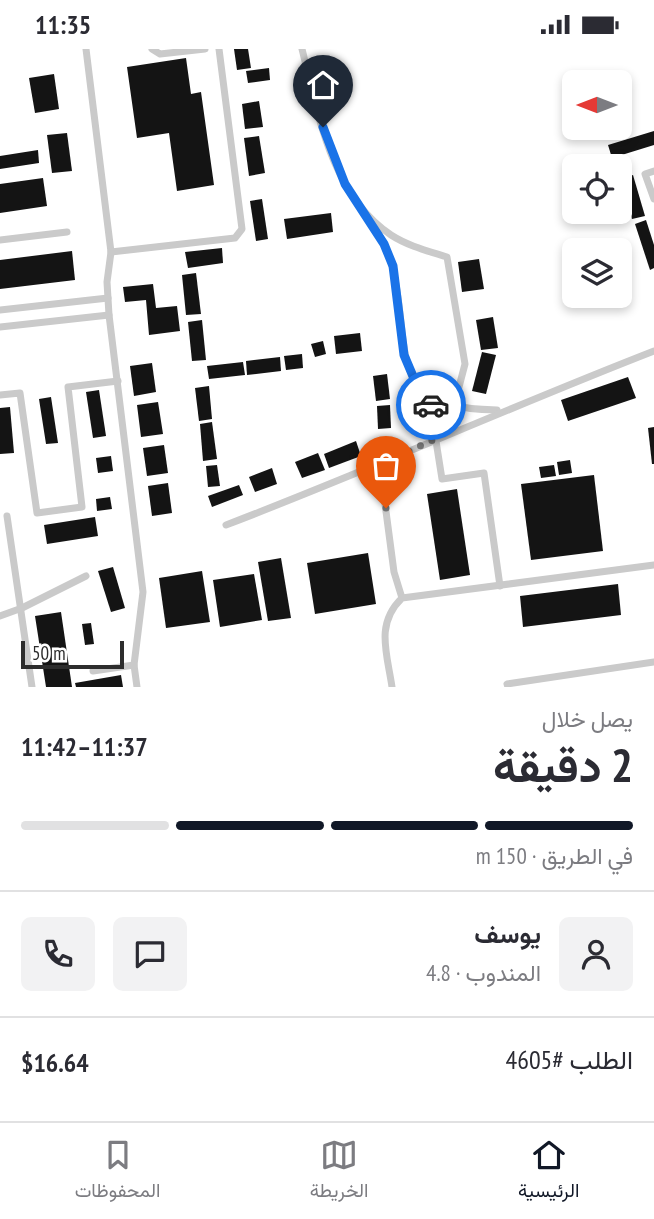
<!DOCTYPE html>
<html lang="ar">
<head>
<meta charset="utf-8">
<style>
	:root { --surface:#fff; --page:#f2f2f3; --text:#2b2b33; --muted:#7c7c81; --line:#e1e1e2; --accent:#111827 }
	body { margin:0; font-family:"PT Sans Narrow",Vazirmatn,sans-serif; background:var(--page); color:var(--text); direction:rtl; height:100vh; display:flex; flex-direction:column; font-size:26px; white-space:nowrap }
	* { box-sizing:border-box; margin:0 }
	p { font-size:23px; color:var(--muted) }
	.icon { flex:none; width:38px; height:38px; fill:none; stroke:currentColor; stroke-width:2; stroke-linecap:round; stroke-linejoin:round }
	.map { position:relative; height:638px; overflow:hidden; direction:ltr }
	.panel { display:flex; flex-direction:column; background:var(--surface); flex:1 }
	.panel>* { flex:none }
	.needle { width:46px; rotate:270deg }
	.buttons { position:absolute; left:562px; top:21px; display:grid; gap:14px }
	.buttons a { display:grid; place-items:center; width:70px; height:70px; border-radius:10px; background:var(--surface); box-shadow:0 4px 10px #0003; font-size:35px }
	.scale { position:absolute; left:21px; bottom:18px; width:103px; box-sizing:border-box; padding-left:7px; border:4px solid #2d2d2d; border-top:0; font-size:19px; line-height:24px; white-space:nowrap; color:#2d2d2d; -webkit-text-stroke:5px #fff; paint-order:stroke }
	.pin { position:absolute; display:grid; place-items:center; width:60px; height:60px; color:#fff; margin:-72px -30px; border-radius:50% 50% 50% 0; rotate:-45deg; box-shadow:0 0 7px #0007 }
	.pin .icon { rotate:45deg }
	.courier { position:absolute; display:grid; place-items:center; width:70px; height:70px; margin:-35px; border:5px solid #1a73e8; border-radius:50%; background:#fff; color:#222; box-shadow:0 2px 9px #0007 }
	.summary em { font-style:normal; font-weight:700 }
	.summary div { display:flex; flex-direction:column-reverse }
	.summary { display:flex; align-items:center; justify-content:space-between; height:119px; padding:0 21px }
	h1 { font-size:46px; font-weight:700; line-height:52px }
	.bar { display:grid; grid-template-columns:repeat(4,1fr); gap:10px 7px; align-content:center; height:84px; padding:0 21px }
	.bar i { height:9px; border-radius:5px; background:var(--line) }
	.bar .current { background:var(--accent) }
	.bar p { grid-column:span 4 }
	.line { display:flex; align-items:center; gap:18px; padding:0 21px; border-top:2px solid var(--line) }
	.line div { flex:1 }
	.round { display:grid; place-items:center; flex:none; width:74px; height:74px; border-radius:10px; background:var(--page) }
	.status { display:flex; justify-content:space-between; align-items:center; height:49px; padding:0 35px; background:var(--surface); direction:ltr }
	.status svg { height:19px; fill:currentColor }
	.dock { display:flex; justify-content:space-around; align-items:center; height:98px; border-top:2px solid var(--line); background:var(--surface); font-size:19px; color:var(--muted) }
	.dock a { display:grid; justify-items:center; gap:4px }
	.dock .current { color:var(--accent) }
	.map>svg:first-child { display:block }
	.building { fill:#141414 }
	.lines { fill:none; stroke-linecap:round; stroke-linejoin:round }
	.lane { stroke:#cacaca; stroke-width:7 }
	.done { stroke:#767676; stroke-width:7; stroke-dasharray:0 12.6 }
	.route { stroke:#1a73e8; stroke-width:9 }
</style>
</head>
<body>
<div class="status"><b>11:35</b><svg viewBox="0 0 49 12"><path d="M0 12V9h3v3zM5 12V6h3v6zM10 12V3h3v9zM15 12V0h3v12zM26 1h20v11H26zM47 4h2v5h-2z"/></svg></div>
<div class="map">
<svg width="654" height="638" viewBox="0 0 654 638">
	<rect width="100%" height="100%" fill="#fff"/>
	<g class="building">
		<path d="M234,0H248L251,19L237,21Z"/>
		<path d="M186,9L191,45L201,43L214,136L177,142L169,84L137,89L127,18Z"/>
		<path d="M269,19L270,31L248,34L246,22Z"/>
		<path d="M54,25L59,60L35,64L29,29Z"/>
		<path d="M259,52L263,78L245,80L242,55Z"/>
		<path d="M654,82V96L612,109L608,96Z"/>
		<path d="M67,84L72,122L52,124L47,86Z"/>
		<path d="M259,87L265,124L249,127L244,89Z"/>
		<path d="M38,101L39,114L0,120V107Z"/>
		<path d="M633,126L645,167L632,170L620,130Z"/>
		<path d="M43,129L47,157L0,164V135Z"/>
		<path d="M262,150L268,190L256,192L250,152Z"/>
		<path d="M331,164L333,183L287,190L284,170Z"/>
		<path d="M646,171L654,196V219L650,221L635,175Z"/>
		<path d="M222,199L223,214L188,219L185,203Z"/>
		<path d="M72,202L75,231L0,240V211Z"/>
		<path d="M479,210L484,240L462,243L458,213Z"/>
		<path d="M196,224L201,265L186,266L182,226Z"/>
		<path d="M153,235L156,259L177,257L180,282L149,286L146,251L125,253L123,238Z"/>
		<path d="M493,268L498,299L481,301L476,271Z"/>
		<path d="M202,271L206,311L192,312L188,273Z"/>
		<path d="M360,284L362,302L336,305L334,287Z"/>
		<path d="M323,292L326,305L315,308L311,295Z"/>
		<path d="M482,303L496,306L486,345L472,342Z"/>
		<path d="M302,305L303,319L286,321L284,307Z"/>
		<path d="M280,308L281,322L247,326L246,312Z"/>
		<path d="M243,313L245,326L209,330L207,317Z"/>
		<path d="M152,314L156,343L134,347L130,317Z"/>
		<path d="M387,325L390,350L376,352L373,327Z"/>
		<path d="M628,328L636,349L568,372L561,351Z"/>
		<path d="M209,337L212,370L199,372L195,339Z"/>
		<path d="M99,341L106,387L93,389L86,343Z"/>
		<path d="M51,348L58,394L46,395L39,350Z"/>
		<path d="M158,353L163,385L141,388L137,356Z"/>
		<path d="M390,356L391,379L378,380L377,357Z"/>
		<path d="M10,358L14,404L0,405V359Z"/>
		<path d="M212,373L217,410L203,412L200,375Z"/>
		<path d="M654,378V415H652L648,379Z"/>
		<path d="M356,392L361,407L329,419L324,405Z"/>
		<path d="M164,396L168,424L147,427L143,399Z"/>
		<path d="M318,404L325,421L302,429L295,413Z"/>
		<path d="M111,407L113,422L98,424L96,409Z"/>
		<path d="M570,411L572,424L559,426L557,413Z"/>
		<path d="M217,416L220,437L208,438L206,417Z"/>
		<path d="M554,416L556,427L541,429L539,418Z"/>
		<path d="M272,419L277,435L255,443L249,428Z"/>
		<path d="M594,426L603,502L531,511L521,435Z"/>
		<path d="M168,434L172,464L152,467L148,437Z"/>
		<path d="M239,436L243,446L212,458L208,447Z"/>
		<path d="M457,440L470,526L440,531L427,445Z"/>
		<path d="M110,448L112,460L97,462L96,450Z"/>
		<path d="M95,468L98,487L47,495L44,476Z"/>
		<path d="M368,504L376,555L315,565L307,514Z"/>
		<path d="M281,509L291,569L268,572L258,513Z"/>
		<path d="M113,518L125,559L111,563L98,522Z"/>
		<path d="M202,522L210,573L166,579L159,529Z"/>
		<path d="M254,525L262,571L220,578L213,531Z"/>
		<path d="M618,535L621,566L523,578L520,547Z"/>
		<path d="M61,563L72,638H46L35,567Z"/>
		<path d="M91,574L94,595L85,596L82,575Z"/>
		<path d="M121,626L123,638H76L75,634Z"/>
	</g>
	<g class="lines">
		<g class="lane">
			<path d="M86,0L111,203L107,233L109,266L143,543L134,616L137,638"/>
			<path d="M152,0L160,5L205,0"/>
			<path d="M302,0C318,65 331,146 391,186C408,197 428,202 447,208L465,315L454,357"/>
			<path d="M654,122L645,125L654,150"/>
			<path d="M372,173C380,187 388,201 392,217C413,297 381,360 497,361"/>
			<path d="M0,191L67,183"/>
			<path d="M111,203L235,189L242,180L219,0"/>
			<path d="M0,261L108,249"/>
			<path d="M0,278L109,266"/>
			<path d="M0,346L20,344L37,464L82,458L68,338L118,332"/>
			<path d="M429,348L442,430L484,424L500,537"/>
			<path d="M380,417L394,523L402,549"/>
			<path d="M7,467L32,638"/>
			<path d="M226,476C370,421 510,358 654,302"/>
			<path d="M0,567L22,559L86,527"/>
			<path d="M93,622L134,616"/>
			<path d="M392,638C387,604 375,575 402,549L654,516"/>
			<path d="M508,638L507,635L654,613"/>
		</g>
	</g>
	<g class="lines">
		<path class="done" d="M386,459L380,416L437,389L431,356"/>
		<path class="route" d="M323,78L345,135L384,195L393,217L404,306L415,332L429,348L431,356"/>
	</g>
</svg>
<div class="buttons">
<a><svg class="needle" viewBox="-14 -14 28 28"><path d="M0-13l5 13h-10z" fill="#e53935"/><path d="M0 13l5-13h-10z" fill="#7c7c81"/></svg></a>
<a><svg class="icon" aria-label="locate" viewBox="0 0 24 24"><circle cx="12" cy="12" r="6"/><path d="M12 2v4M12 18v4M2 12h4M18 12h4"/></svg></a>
<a><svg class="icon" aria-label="layers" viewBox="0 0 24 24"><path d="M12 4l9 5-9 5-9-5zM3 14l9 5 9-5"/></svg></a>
</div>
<div class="scale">50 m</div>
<div class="pin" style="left:386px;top:459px;background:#ea580c"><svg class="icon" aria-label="bag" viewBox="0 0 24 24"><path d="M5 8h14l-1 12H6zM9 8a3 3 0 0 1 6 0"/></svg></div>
<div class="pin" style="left:323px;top:78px;background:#1f2937"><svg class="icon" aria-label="home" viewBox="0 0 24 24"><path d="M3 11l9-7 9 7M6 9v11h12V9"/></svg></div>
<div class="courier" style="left:431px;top:356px"><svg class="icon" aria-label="car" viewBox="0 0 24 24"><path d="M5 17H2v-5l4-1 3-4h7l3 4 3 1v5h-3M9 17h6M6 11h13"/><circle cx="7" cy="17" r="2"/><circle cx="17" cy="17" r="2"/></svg></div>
</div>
<section class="panel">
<div class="summary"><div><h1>2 دقيقة</h1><p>يصل خلال</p></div><em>11:37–11:42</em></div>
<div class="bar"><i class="current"></i><i class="current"></i><i class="current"></i><i></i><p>في الطريق · 150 m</p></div>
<div class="line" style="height:126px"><a class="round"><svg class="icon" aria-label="person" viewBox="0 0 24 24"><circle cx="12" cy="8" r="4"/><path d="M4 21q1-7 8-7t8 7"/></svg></a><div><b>يوسف</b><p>المندوب · 4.8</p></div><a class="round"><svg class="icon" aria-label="chat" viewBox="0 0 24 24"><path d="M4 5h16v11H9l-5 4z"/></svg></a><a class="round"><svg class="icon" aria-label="phone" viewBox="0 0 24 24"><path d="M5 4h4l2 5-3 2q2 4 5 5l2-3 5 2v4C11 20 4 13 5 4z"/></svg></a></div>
<div class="line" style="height:91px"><div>الطلب #4605</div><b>$16.64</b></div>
</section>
<nav class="dock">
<a class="current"><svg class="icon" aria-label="home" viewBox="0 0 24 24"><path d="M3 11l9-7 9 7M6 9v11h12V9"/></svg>الرئيسية</a>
<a><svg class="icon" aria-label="map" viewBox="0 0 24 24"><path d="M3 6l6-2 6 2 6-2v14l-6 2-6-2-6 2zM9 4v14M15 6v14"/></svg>الخريطة</a>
<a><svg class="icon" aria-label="saved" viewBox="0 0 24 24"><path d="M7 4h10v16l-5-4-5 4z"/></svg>المحفوظات</a>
</nav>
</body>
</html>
